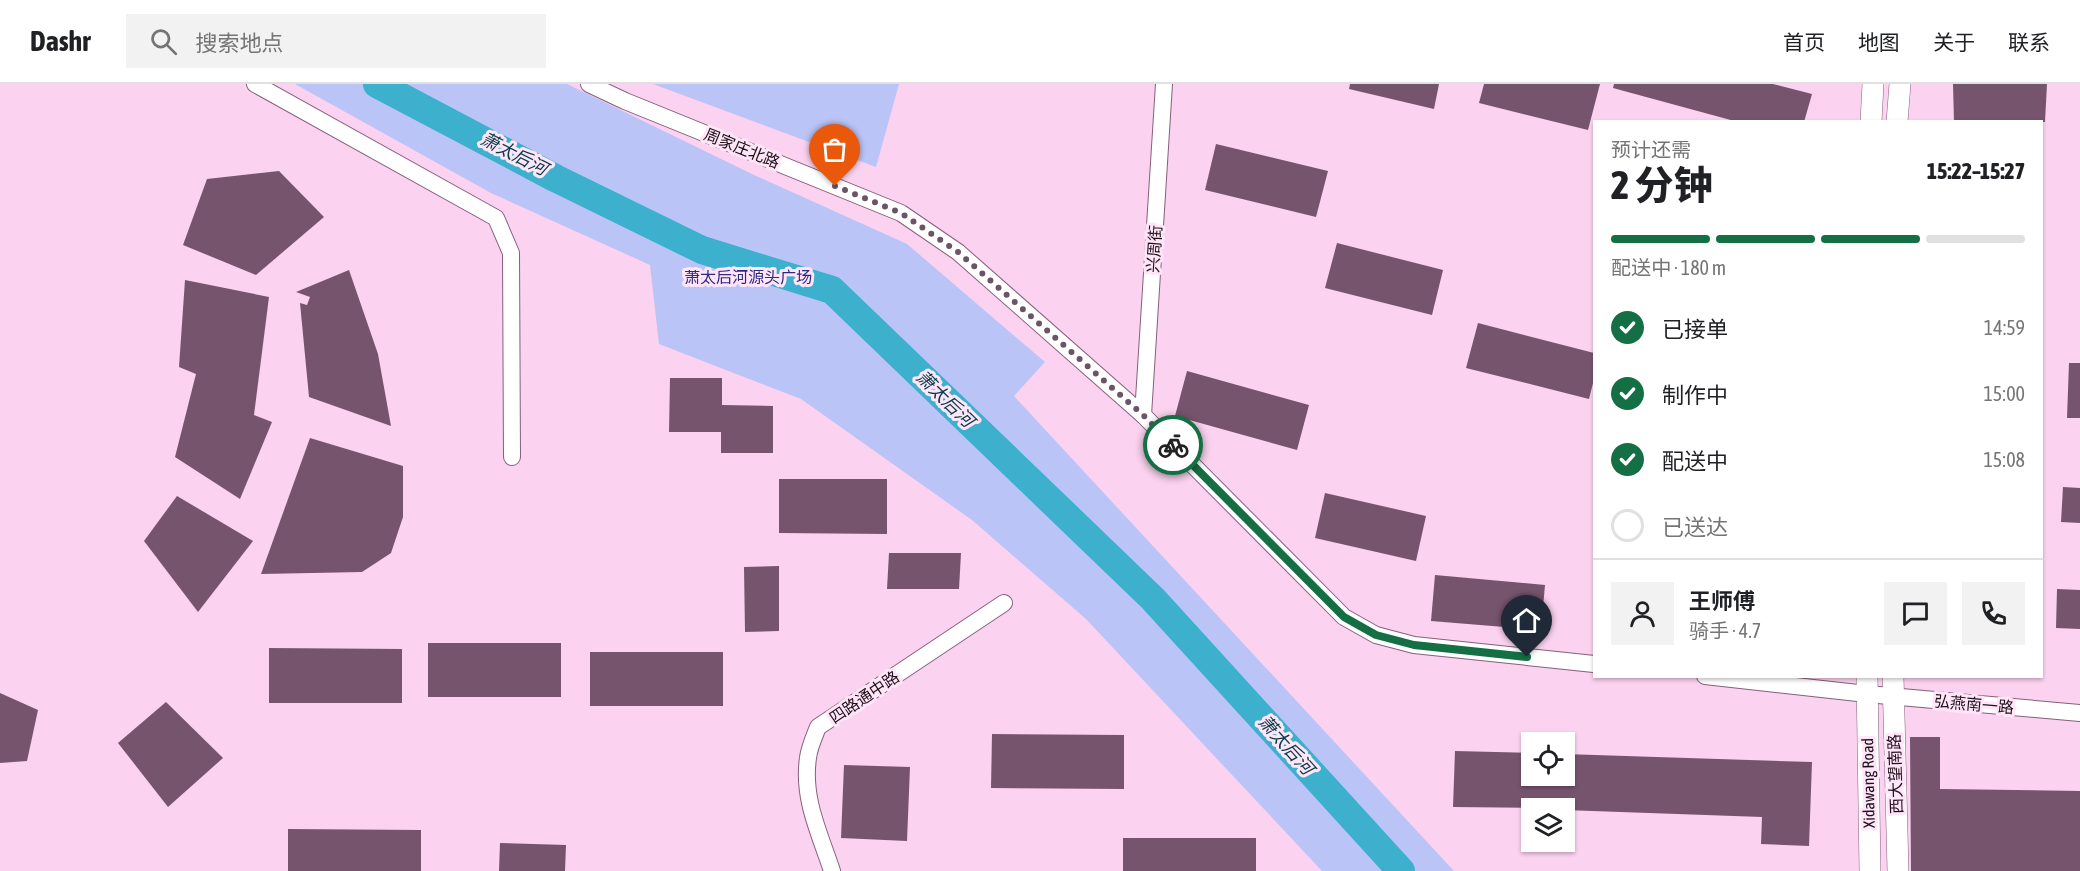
<!DOCTYPE html>
<html lang="zh">
<head>
<meta charset="utf-8">
<style>
	:root { --surface:#fff; --page:#f2f2f2; --text:#202124; --muted:#757577; --line:#e0e0e0; --accent:#147044 }
	body { margin:0; font-family:"Asap Condensed","Noto Sans SC",sans-serif; background:var(--page); color:var(--text); height:100vh; display:flex; flex-direction:column; font-size:22px; white-space:nowrap }
	* { box-sizing:border-box; margin:0 }
	p { font-size:20px; color:var(--muted) }
	.icon { flex:none; width:33px; height:33px; fill:none; stroke:currentColor; stroke-width:2; stroke-linecap:round; stroke-linejoin:round }
	.map { position:relative; flex:1; overflow:hidden }
	.panel { position:absolute; left:1593px; top:36px; width:450px; height:558px; display:flex; flex-direction:column; background:var(--surface); border-radius:0px; box-shadow:0 2px 4px #0004 }
	.panel>* { flex:none }
	.fabs { position:absolute; left:1521px; top:648px; display:grid; gap:12px }
	.fabs a { display:grid; place-items:center; width:54px; height:54px; border-radius:0px; background:var(--surface); box-shadow:0 2px 4px #0004; font-size:30px }
	.pin { position:absolute; display:grid; place-items:center; width:51px; height:51px; color:#fff; margin:-62px -26px; border-radius:50% 50% 50% 0; rotate:-45deg; box-shadow:0 0 6px #0007 }
	.pin .icon { rotate:45deg }
	.courier { position:absolute; display:grid; place-items:center; width:60px; height:60px; margin:-30px; border:4px solid #147044; border-radius:50%; background:#fff; color:#222; box-shadow:0 2px 8px #0007 }
	.headline em { font-style:normal; font-weight:800 }
	.headline div { display:flex; flex-direction:column-reverse }
	.headline { display:flex; align-items:center; justify-content:space-between; height:102px; padding:0 18px }
	h1 { font-size:39px; font-weight:800; line-height:45px }
	.bar { display:grid; grid-template-columns:repeat(4,1fr); gap:9px 6px; align-content:center; height:72px; padding:0 18px }
	.bar i { height:8px; border-radius:4px; background:var(--line) }
	.bar .active { background:var(--accent) }
	.bar p { grid-column:span 4 }
	.line { display:flex; align-items:center; gap:15px; padding:0 18px; border-top:2px solid var(--line) }
	.line div { flex:1 }
	.round { display:grid; place-items:center; flex:none; width:63px; height:63px; border-radius:0px; background:var(--page) }
	ol { padding:0 18px; list-style:none }
	li { display:flex; align-items:center; gap:18px; height:66px }
	li p { margin-inline-start:auto }
	li .icon { padding:6px; border-radius:50%; background:var(--accent); color:#fff; stroke-width:4 }
	li:last-child { color:var(--muted) }
	li i { width:33px; height:33px; border:3px solid var(--line); border-radius:50% }
	header { display:flex; align-items:center; gap:36px; box-sizing:border-box; height:84px; padding:0 30px; background:var(--surface); border-bottom:2px solid var(--line) }
	header strong { font-size:28px }
	nav { display:flex; gap:33px; margin-inline-start:auto; font-size:21px }
	.search { width:420px; height:54px; background:var(--page); display:flex; align-items:center; gap:15px; box-sizing:border-box; padding:0 21px; border-radius:0px; color:var(--muted); font-size:22px }
	.map>svg:first-child { display:block }
	.green { fill:#bbc4f7 }
	.lines { fill:none; stroke-linecap:round; stroke-linejoin:round }
	.river { stroke:#3cb0cc; stroke-width:28 }
	.building { fill:#77546e }
	.minor-casing { stroke:#85607b; stroke-width:18 }
	.major-casing { stroke:#85607b; stroke-width:22 }
	.minor { stroke:#fff; stroke-width:16 }
	.major { stroke:#fff; stroke-width:21 }
	.done { stroke:#6b5465; stroke-width:6; stroke-dasharray:0 10.8 }
	.route { stroke:#147044; stroke-width:8 }
	.labels { text-anchor:middle; stroke-width:6; stroke-linejoin:round; paint-order:stroke }
	.street-label { font-size:16px; fill:#1e101a; stroke:#fee5f7 }
	.park-label { font-size:16px; fill:#2c2b80; stroke:#fee5f7 }
	.water-label { font-size:18px; font-style:italic; fill:#063b47; stroke:#fee5f7 }
</style>
</head>
<body>
<header>
<strong>Dashr</strong>
<div class="search"><svg class="icon" aria-label="search" viewBox="0 0 24 24"><circle cx="10" cy="10" r="6"/><path d="M15 15l6 6"/></svg>搜索地点</div>
<nav><a>首页</a><a>地图</a><a>关于</a><a>联系</a></nav>
</header>
<div class="map">
<svg width="2080" height="787" viewBox="0 0 2080 787">
	<rect width="100%" height="100%" fill="#fbd2ef"/>
	<g class="green">
		<path d="M295,0H567L754,91L907,160L1045,278L1014,312L1454,787H1322L1086,535L972,436L801,315L659,260L650,181L491,109Z"/>
		<path d="M653,0H899L876,83Z"/>
	</g>
	<g class="lines">
		<path class="river" d="M377,0L555,94L702,166L832,206L1153,515L1401,787"/>
	</g>
	<g class="building">
		<path d="M1350,0H1439L1434,25L1349,5Z"/>
		<path d="M1484,0H1600L1588,46L1479,19Z"/>
		<path d="M1614,0H1773L1812,10L1804,38H1738L1613,4Z"/>
		<path d="M1953,0H2047L2045,38H1954Z"/>
		<path d="M1216,60L1328,87L1316,133L1205,106Z"/>
		<path d="M279,87L324,133L256,191L183,161L207,95Z"/>
		<path d="M1337,159L1443,186L1432,231L1325,204Z"/>
		<path d="M349,186L378,270L391,342L309,313L300,219L307,221L310,213L296,208Z"/>
		<path d="M185,196L269,213L254,331L272,338L240,415L175,373L196,290L179,283Z"/>
		<path d="M1478,239L1594,269V295L1589,315L1466,284Z"/>
		<path d="M2069,279H2080V334H2067Z"/>
		<path d="M1187,287L1309,321L1297,366L1175,332Z"/>
		<path d="M670,294H722V321L773,322V369H721V348H669Z"/>
		<path d="M310,354L403,382V433L391,469L362,488L261,490Z"/>
		<path d="M779,395H887V450L779,449Z"/>
		<path d="M2063,403L2080,404V439L2061,438Z"/>
		<path d="M1325,409L1426,432L1416,477L1315,454Z"/>
		<path d="M177,412L253,457L198,528L144,457Z"/>
		<path d="M889,469H961L959,505H887Z"/>
		<path d="M779,482V547L745,548L744,483Z"/>
		<path d="M1435,491L1545,501L1541,546L1431,537Z"/>
		<path d="M2057,505L2080,506V545L2056,544Z"/>
		<rect x="428" y="559" width="133" height="54"/>
		<path d="M269,564L402,565V619H269Z"/>
		<rect x="590" y="568" width="133" height="54"/>
		<path d="M0,609L38,626L27,677L0,679Z"/>
		<path d="M166,618L223,674L168,723L118,659Z"/>
		<path d="M992,650L1124,651V705L991,704Z"/>
		<path d="M1910,653H1940V705L2080,707V787H1911Z"/>
		<path d="M1455,667L1532,669V692H1564V670L1812,678L1809,762L1761,760L1762,733L1564,726V724L1453,723Z"/>
		<path d="M844,681L910,683L907,757L841,754Z"/>
		<path d="M288,745L421,746V787H288Z"/>
		<rect x="1123" y="754" width="133" height="33"/>
		<path d="M500,759L566,761L565,787H499Z"/>
	</g>
	<g class="lines">
		<g class="minor-casing">
			<g id="minor">
				<path d="M255,0L496,134L511,169L512,373"/>
				<path d="M589,0L625,17L901,129L958,168L1143,331L1344,533L1376,551L1414,561L1594,580"/>
				<path d="M1143,331L1164,0"/>
				<path d="M1705,592L1867,610L2080,629"/>
				<path d="M832,787C820,750 802,715 808,674C809,664 814,653 818,643L1004,519"/>
			</g>
		</g>
		<g class="major-casing">
			<g id="major">
				<path d="M1871,38L1873,0"/>
				<path d="M1897,38L1900,0"/>
				<path d="M1867,592L1870,787"/>
				<path d="M1893,592L1898,787"/>
			</g>
		</g>
		<use href="#minor" class="minor"/>
		<use href="#major" class="major"/>
	</g>
	<g class="lines">
		<path class="done" d="M835,102L901,129L958,168L1143,331L1173,361"/>
		<path class="route" d="M1173,361L1344,533L1376,551L1414,561L1527,573"/>
	</g>
	<g class="labels">
		<g class="street-label">
			<text transform="translate(742 64) rotate(22)" y="6">周家庄北路</text>
			<text transform="translate(1154 165) rotate(-86)" y="6">兴周街</text>
			<text transform="translate(864 613) rotate(-34)" y="6">四路通中路</text>
			<text transform="translate(1974 620) rotate(5)" y="6">弘燕南一路</text>
			<text transform="translate(1895 690) rotate(-92)" y="6">西大望南路</text>
			<text transform="translate(1868 699) rotate(-91)" y="6">Xidawang Road</text>
		</g>
		<g class="park-label">
			<text x="748" y="199">萧太后河源头广场</text>
		</g>
		<g class="water-label">
			<text transform="translate(514 70) rotate(27)" y="6">萧太后河</text>
			<text transform="translate(945 315) rotate(44)" y="6">萧太后河</text>
			<text transform="translate(1286 661) rotate(48)" y="6">萧太后河</text>
		</g>
	</g>
</svg>
<div class="fabs">
<a><svg class="icon" aria-label="locate" viewBox="0 0 24 24"><circle cx="12" cy="12" r="6"/><path d="M12 2v4M12 18v4M2 12h4M18 12h4"/></svg></a>
<a><svg class="icon" aria-label="layers" viewBox="0 0 24 24"><path d="M12 4l9 5-9 5-9-5zM3 14l9 5 9-5"/></svg></a>
</div>
<div class="pin" style="left:835px;top:102px;background:#ea580c"><svg class="icon" aria-label="bag" viewBox="0 0 24 24"><path d="M5 8h14l-1 12H6zM9 8a3 3 0 0 1 6 0"/></svg></div>
<div class="pin" style="left:1527px;top:573px;background:#1f2937"><svg class="icon" aria-label="home" viewBox="0 0 24 24"><path d="M3 11l9-7 9 7M6 9v11h12V9"/></svg></div>
<div class="courier" style="left:1173px;top:361px"><svg class="icon" aria-label="bike" viewBox="0 0 24 24"><circle cx="6" cy="16" r="4"/><circle cx="18" cy="16" r="4"/><path d="M6 16l4-8h5l3 8M10 8l3 8H6M13 5h3"/></svg></div>
<section class="panel">
<div class="headline"><div><h1>2 分钟</h1><p>预计还需</p></div><em>15:22–15:27</em></div>
<div class="bar"><i class="active"></i><i class="active"></i><i class="active"></i><i></i><p>配送中 · 180 m</p></div>
<ol>
<li><svg class="icon" aria-label="check" viewBox="0 0 24 24"><path d="M5 12l5 5 9-10"/></svg>已接单<p>14:59</p></li>
<li><svg class="icon" aria-label="check" viewBox="0 0 24 24"><path d="M5 12l5 5 9-10"/></svg>制作中<p>15:00</p></li>
<li><svg class="icon" aria-label="check" viewBox="0 0 24 24"><path d="M5 12l5 5 9-10"/></svg>配送中<p>15:08</p></li>
<li><i></i>已送达</li>
</ol>
<div class="line" style="height:108px"><a class="round"><svg class="icon" aria-label="person" viewBox="0 0 24 24"><circle cx="12" cy="8" r="4"/><path d="M4 21q1-7 8-7t8 7"/></svg></a><div><b>王师傅</b><p>骑手 · 4.7</p></div><a class="round"><svg class="icon" aria-label="chat" viewBox="0 0 24 24"><path d="M4 5h16v11H9l-5 4z"/></svg></a><a class="round"><svg class="icon" aria-label="phone" viewBox="0 0 24 24"><path d="M5 4h4l2 5-3 2q2 4 5 5l2-3 5 2v4C11 20 4 13 5 4z"/></svg></a></div>
</section>
</div>
</body>
</html>
